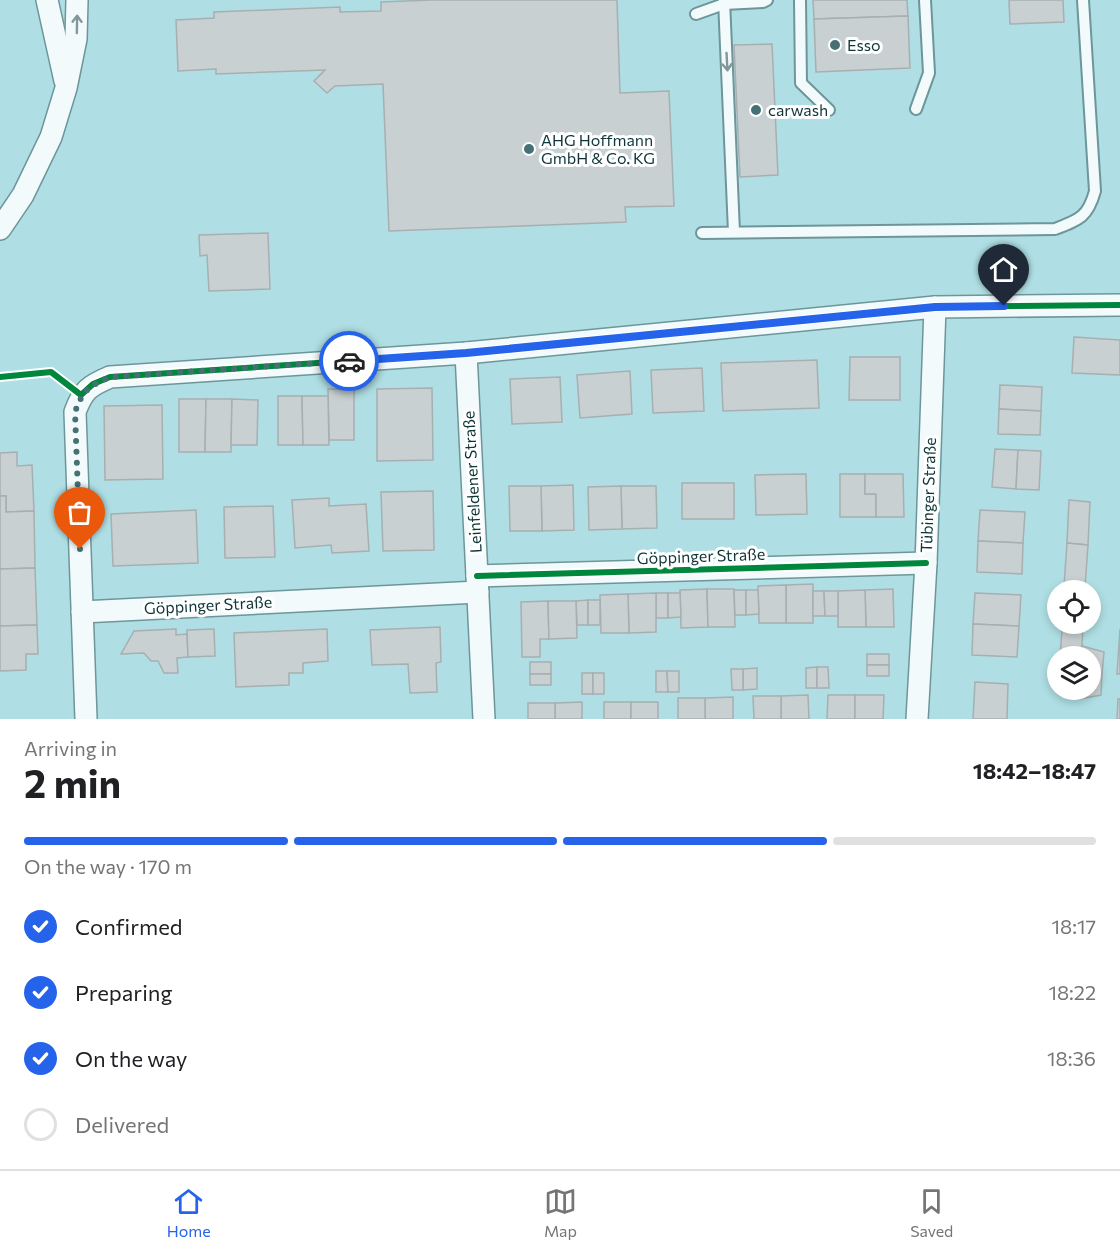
<!DOCTYPE html>
<html lang="en">
<head>
<meta charset="utf-8">
<style>
	:root { --surface:#fff; --page:#f2f2f2; --text:#202124; --muted:#757577; --line:#e0e0e0; --accent:#2563eb }
	body { margin:0; font-family:Commissioner,sans-serif; background:var(--page); color:var(--text); height:100vh; display:flex; flex-direction:column; font-size:22px; white-space:nowrap }
	* { box-sizing:border-box; margin:0 }
	p { font-size:20px; color:var(--muted) }
	.icon { flex:none; width:33px; height:33px; fill:none; stroke:currentColor; stroke-width:2; stroke-linecap:round; stroke-linejoin:round }
	.map { position:relative; height:719px; overflow:hidden }
	.details { display:flex; flex-direction:column; background:var(--surface); flex:1 }
	.details>* { flex:none }
	.tools { position:absolute; left:1047px; top:580px; display:grid; gap:12px }
	.tools a { display:grid; place-items:center; width:54px; height:54px; border-radius:50%; background:var(--surface); box-shadow:0 3px 9px #0003; font-size:30px }
	.pin { position:absolute; display:grid; place-items:center; width:51px; height:51px; color:#fff; margin:-62px -26px; border-radius:50% 50% 50% 0; rotate:-45deg; box-shadow:0 0 6px #0007 }
	.pin .icon { rotate:45deg }
	.courier { position:absolute; display:grid; place-items:center; width:60px; height:60px; margin:-30px; border:4px solid #2563eb; border-radius:50%; background:#fff; color:#222; box-shadow:0 2px 8px #0007 }
	.summary em { font-style:normal; font-weight:700 }
	.summary div { display:flex; flex-direction:column-reverse }
	.summary { display:flex; align-items:center; justify-content:space-between; height:102px; padding:0 24px }
	h1 { font-size:39px; font-weight:700; line-height:45px }
	.bar { display:grid; grid-template-columns:repeat(4,1fr); gap:9px 6px; align-content:center; height:72px; padding:0 24px }
	.bar i { height:8px; border-radius:4px; background:var(--line) }
	.bar .selected { background:var(--accent) }
	.bar p { grid-column:span 4 }
	ol { padding:0 24px; list-style:none }
	li { display:flex; align-items:center; gap:18px; height:66px }
	li p { margin-inline-start:auto }
	li .icon { padding:6px; border-radius:50%; background:var(--accent); color:#fff; stroke-width:4 }
	li:last-child { color:var(--muted) }
	li i { width:33px; height:33px; border:3px solid var(--line); border-radius:50% }
	.tab-bar { display:flex; justify-content:space-around; align-items:center; height:84px; border-top:2px solid var(--line); background:var(--surface); font-size:16px; color:var(--muted) }
	.tab-bar a { display:grid; justify-items:center; gap:3px }
	.tab-bar .selected { color:var(--accent) }
	.map>svg:first-child { display:block }
	.building { fill:#c8d0d1; stroke:#a7afb1; stroke-width:1.5 }
	.lines { fill:none; stroke-linecap:round; stroke-linejoin:round }
	.lane-casing { stroke:#6d969a; stroke-width:14 }
	.street-casing { stroke:#6d969a; stroke-width:24 }
	.lane { stroke:#f3fafb; stroke-width:10 }
	.street { stroke:#f3fafb; stroke-width:21 }
	.cycleway-casing { stroke:#fff; stroke-width:10 }
	.cycleway { stroke:#00873e; stroke-width:6 }
	.oneway { stroke:#81989a }
	.done { stroke:#477075; stroke-width:6; stroke-dasharray:0 10.8 }
	.route { stroke:#2563eb; stroke-width:8 }
	.poi-dot { fill:#477075; stroke:#fff; stroke-width:2 }
	.labels { text-anchor:middle; stroke-width:6; stroke-linejoin:round; paint-order:stroke }
	.poi-label { font-size:16px; fill:#0f3539; stroke:#fff; text-anchor:start }
	.street-label { font-size:16px; fill:#0f3539; stroke:#fff }
</style>
</head>
<body>
<div class="map">
<svg width="1120" height="719" viewBox="0 0 1120 719">
	<rect width="100%" height="100%" fill="#afdfe4"/>
	<g class="building">
		<path d="M431,0H617L620,93L669,91L674,206L625,207L626,222L389,231L383,84L335,86L327,93L314,81L325,70L216,74V69L178,71L176,20L214,18V12L340,7V12L381,11V2Z"/>
		<path d="M813,0H907L908,16L814,19Z"/>
		<path d="M1009,0H1063L1064,22L1010,24Z"/>
		<path d="M908,16L910,68L816,72L814,19Z"/>
		<path d="M772,44L778,175L740,177L734,45Z"/>
		<path d="M268,233L270,289L209,291L207,255L200,256L199,235Z"/>
		<path d="M1074,337L1120,340V375L1072,373Z"/>
		<path d="M850,357H900V400H849Z"/>
		<path d="M817,360L819,408L723,411L721,363Z"/>
		<path d="M702,368L704,411L653,413L651,370Z"/>
		<path d="M630,371L632,414L580,418L577,375Z"/>
		<path d="M560,377L562,422L512,424L510,379Z"/>
		<path d="M1000,385L1042,387L1041,411L999,409Z"/>
		<path d="M432,388L433,460L377,461V389Z"/>
		<path d="M328,389H354V440H329Z"/>
		<path d="M278,396H302L303,445H278Z"/>
		<path d="M302,396H328L329,445H303Z"/>
		<path d="M179,399H206L205,452H179Z"/>
		<path d="M206,399H232L231,452H205Z"/>
		<path d="M232,399L258,400L257,445H231Z"/>
		<path d="M162,405L163,479L105,480L104,406Z"/>
		<path d="M999,409L1041,411L1040,435L998,434Z"/>
		<path d="M995,449L1018,450L1016,489L992,487Z"/>
		<path d="M1018,450L1041,451L1039,490L1016,489Z"/>
		<path d="M17,452V466L32,465L34,511L6,512V496H0V453Z"/>
		<path d="M806,474L807,514L756,515L755,475Z"/>
		<path d="M840,474H865V494H876V517H840Z"/>
		<path d="M865,474H903L904,517H876V494H865Z"/>
		<rect x="682" y="483" width="52" height="36"/>
		<path d="M573,485L574,530L542,531L541,486Z"/>
		<path d="M509,486H541L542,531H510Z"/>
		<path d="M621,486H656L657,528L622,529Z"/>
		<path d="M621,486L622,529L589,530L588,487Z"/>
		<path d="M433,491L434,550L383,551L381,492Z"/>
		<path d="M0,496H6V512L34,511L35,568L0,569Z"/>
		<path d="M329,498V506L366,504L369,551L332,553L331,545L295,548L292,500Z"/>
		<path d="M1069,500L1090,502L1088,545L1067,543Z"/>
		<path d="M273,506L275,557L225,558L224,507Z"/>
		<path d="M196,510L198,563L113,566L111,514Z"/>
		<path d="M980,510L1025,512L1023,543L978,541Z"/>
		<path d="M978,541L1023,543L1022,574L977,572Z"/>
		<path d="M1067,543L1088,545L1085,587L1064,586Z"/>
		<path d="M35,568L37,625L0,626V569Z"/>
		<path d="M813,584V623H786V585Z"/>
		<path d="M786,585V623H759L758,586Z"/>
		<path d="M1064,586L1085,587V591H1064Z"/>
		<path d="M707,589L708,627L681,628L680,590Z"/>
		<path d="M707,589H734L735,627H708Z"/>
		<path d="M893,589L894,627H866L865,590Z"/>
		<path d="M734,590H746V615H735Z"/>
		<path d="M746,590H758L759,614L746,615Z"/>
		<path d="M865,590L866,627H838V591Z"/>
		<path d="M813,591H824L825,616H813Z"/>
		<path d="M824,591H838V616H825Z"/>
		<rect x="656" y="593" width="12" height="25"/>
		<path d="M656,593V632L629,633L628,594Z"/>
		<path d="M668,593H680L681,617L668,618Z"/>
		<path d="M975,593L1021,595L1019,626L973,624Z"/>
		<path d="M628,594L629,633H601L600,595Z"/>
		<path d="M588,600V625H577L576,601Z"/>
		<rect x="588" y="600" width="12" height="25"/>
		<path d="M548,601L549,639H540V657H522L521,602Z"/>
		<path d="M548,601H576L577,638L549,639Z"/>
		<path d="M973,624L1019,626L1017,657L972,655Z"/>
		<path d="M1062,624H1083V630L1062,629Z"/>
		<path d="M37,625L38,654H26V670L0,671V626Z"/>
		<path d="M440,627L441,662L436,663L437,692L410,693L408,664L372,665L370,630Z"/>
		<path d="M176,629V635L187,634L188,657L177,658L178,673H164L158,661H151L144,653L121,654L134,631Z"/>
		<path d="M214,629L215,656L188,657L187,630Z"/>
		<path d="M327,629L328,661L303,663V673H289V685L236,687L234,633Z"/>
		<path d="M1062,629L1083,630L1081,657H1060Z"/>
		<path d="M1120,629V674H1117Z"/>
		<path d="M1082,646L1104,652L1102,674L1090,673V657H1081Z"/>
		<rect x="867" y="654" width="22" height="11"/>
		<rect x="530" y="662" width="21" height="12"/>
		<rect x="867" y="665" width="22" height="11"/>
		<path d="M817,667V688H806V668Z"/>
		<path d="M817,667H828L829,688H817Z"/>
		<path d="M757,668V689L743,690V669Z"/>
		<path d="M731,669H743V690H732Z"/>
		<path d="M656,671H667L668,692H656Z"/>
		<path d="M667,671H679V692H668Z"/>
		<rect x="582" y="673" width="11" height="21"/>
		<rect x="593" y="673" width="11" height="21"/>
		<path d="M1090,673L1102,674L1101,695L1079,699V690H1090Z"/>
		<rect x="530" y="674" width="21" height="11"/>
		<path d="M975,682L1008,684L1007,719H973Z"/>
		<path d="M808,695L809,719H781V696Z"/>
		<path d="M828,695H855V719H827Z"/>
		<path d="M855,695H884L883,719H855Z"/>
		<path d="M753,696H781V719H754Z"/>
		<path d="M733,697V719H705V698Z"/>
		<rect x="678" y="698" width="27" height="21"/>
		<path d="M1118,699H1120V719H1117Z"/>
		<path d="M582,702V719H555V703Z"/>
		<rect x="604" y="702" width="27" height="17"/>
		<rect x="631" y="702" width="27" height="17"/>
		<rect x="528" y="703" width="27" height="16"/>
	</g>
	<g class="lines">
		<g class="lane-casing">
			<g id="lane">
				<path d="M724,0L734,232"/>
				<path d="M800,0L801,83L829,110"/>
				<path d="M696,14L724,4L763,2L767,0"/>
				<path d="M916,109L929,73L925,0"/>
				<path d="M702,233L1055,229C1079,220 1088,217 1095,191L1083,0"/>
			</g>
		</g>
		<g class="street-casing">
			<g id="street">
				<path d="M47,0L65,81"/>
				<path d="M0,229L23,195L51,137L66,88L76,39L77,0"/>
				<path d="M466,353L484,719"/>
				<path d="M477,576L926,563"/>
				<path d="M82,612L478,592"/>
				<path d="M86,719L75,412C83,390 89,386 110,377L466,353L935,307L1120,305"/>
				<path d="M917,719L926,563L935,307"/>
			</g>
		</g>
		<use href="#lane" class="lane"/>
		<use href="#street" class="street"/>
		<g class="cycleway-casing">
			<g id="cycleway">
				<path d="M0,377L51,372L81,395L93,384L110,377L466,353L935,307L1120,305"/>
				<path d="M477,576L926,563"/>
			</g>
		</g>
		<use href="#cycleway" class="cycleway"/>
	</g>
	<defs><path id="oneway-shaft" d="M-6 0H5M1.5-3L5.5 0L1.5 3" fill="none" stroke-width="1.6" stroke-linecap="round" stroke-linejoin="round" transform="scale(1.5)"/></defs>
	<g class="oneway">
		<use href="#oneway-shaft" transform="translate(77 24) rotate(-89)"/>
		<use href="#oneway-shaft" transform="translate(727 62) rotate(87)"/>
	</g>
	<g class="lines">
		<path class="done" d="M80,549L75,412C83,390 89,386 110,377L349,361"/>
		<path class="route" d="M349,361L466,353L935,307L1004,306"/>
	</g>
	<g class="poi-dot">
		<circle cx="835" cy="45" r="6"/>
		<circle cx="756" cy="110" r="6"/>
		<circle cx="529" cy="149" r="6"/>
	</g>
	<g class="labels">
		<g class="poi-label">
			<text x="847" y="51">Esso</text>
			<text x="768" y="116">carwash</text>
			<text x="541" y="146">AHG Hoffmann<tspan x="541" dy="18">GmbH &amp; Co. KG</tspan></text>
		</g>
		<g class="street-label">
			<text transform="translate(472 482) rotate(-93)" y="6">Leinfeldener Straße</text>
			<text transform="translate(928 495) rotate(-88)" y="6">Tübinger Straße</text>
			<text transform="translate(701 556) rotate(-2)" y="6">Göppinger Straße</text>
			<text transform="translate(208 605) rotate(-3)" y="6">Göppinger Straße</text>
		</g>
	</g>
</svg>
<div class="tools">
<a><svg class="icon" aria-label="locate" viewBox="0 0 24 24"><circle cx="12" cy="12" r="6"/><path d="M12 2v4M12 18v4M2 12h4M18 12h4"/></svg></a>
<a><svg class="icon" aria-label="layers" viewBox="0 0 24 24"><path d="M12 4l9 5-9 5-9-5zM3 14l9 5 9-5"/></svg></a>
</div>
<div class="pin" style="left:80px;top:549px;background:#ea580c"><svg class="icon" aria-label="bag" viewBox="0 0 24 24"><path d="M5 8h14l-1 12H6zM9 8a3 3 0 0 1 6 0"/></svg></div>
<div class="pin" style="left:1004px;top:306px;background:#1f2937"><svg class="icon" aria-label="home" viewBox="0 0 24 24"><path d="M3 11l9-7 9 7M6 9v11h12V9"/></svg></div>
<div class="courier" style="left:349px;top:361px"><svg class="icon" aria-label="car" viewBox="0 0 24 24"><path d="M5 17H2v-5l4-1 3-4h7l3 4 3 1v5h-3M9 17h6M6 11h13"/><circle cx="7" cy="17" r="2"/><circle cx="17" cy="17" r="2"/></svg></div>
</div>
<section class="details">
<div class="summary"><div><h1>2 min</h1><p>Arriving in</p></div><em>18:42–18:47</em></div>
<div class="bar"><i class="selected"></i><i class="selected"></i><i class="selected"></i><i></i><p>On the way · 170 m</p></div>
<ol>
<li><svg class="icon" aria-label="check" viewBox="0 0 24 24"><path d="M5 12l5 5 9-10"/></svg>Confirmed<p>18:17</p></li>
<li><svg class="icon" aria-label="check" viewBox="0 0 24 24"><path d="M5 12l5 5 9-10"/></svg>Preparing<p>18:22</p></li>
<li><svg class="icon" aria-label="check" viewBox="0 0 24 24"><path d="M5 12l5 5 9-10"/></svg>On the way<p>18:36</p></li>
<li><i></i>Delivered</li>
</ol>
</section>
<nav class="tab-bar">
<a class="selected"><svg class="icon" aria-label="home" viewBox="0 0 24 24"><path d="M3 11l9-7 9 7M6 9v11h12V9"/></svg>Home</a>
<a><svg class="icon" aria-label="map" viewBox="0 0 24 24"><path d="M3 6l6-2 6 2 6-2v14l-6 2-6-2-6 2zM9 4v14M15 6v14"/></svg>Map</a>
<a><svg class="icon" aria-label="saved" viewBox="0 0 24 24"><path d="M7 4h10v16l-5-4-5 4z"/></svg>Saved</a>
</nav>
</body>
</html>
